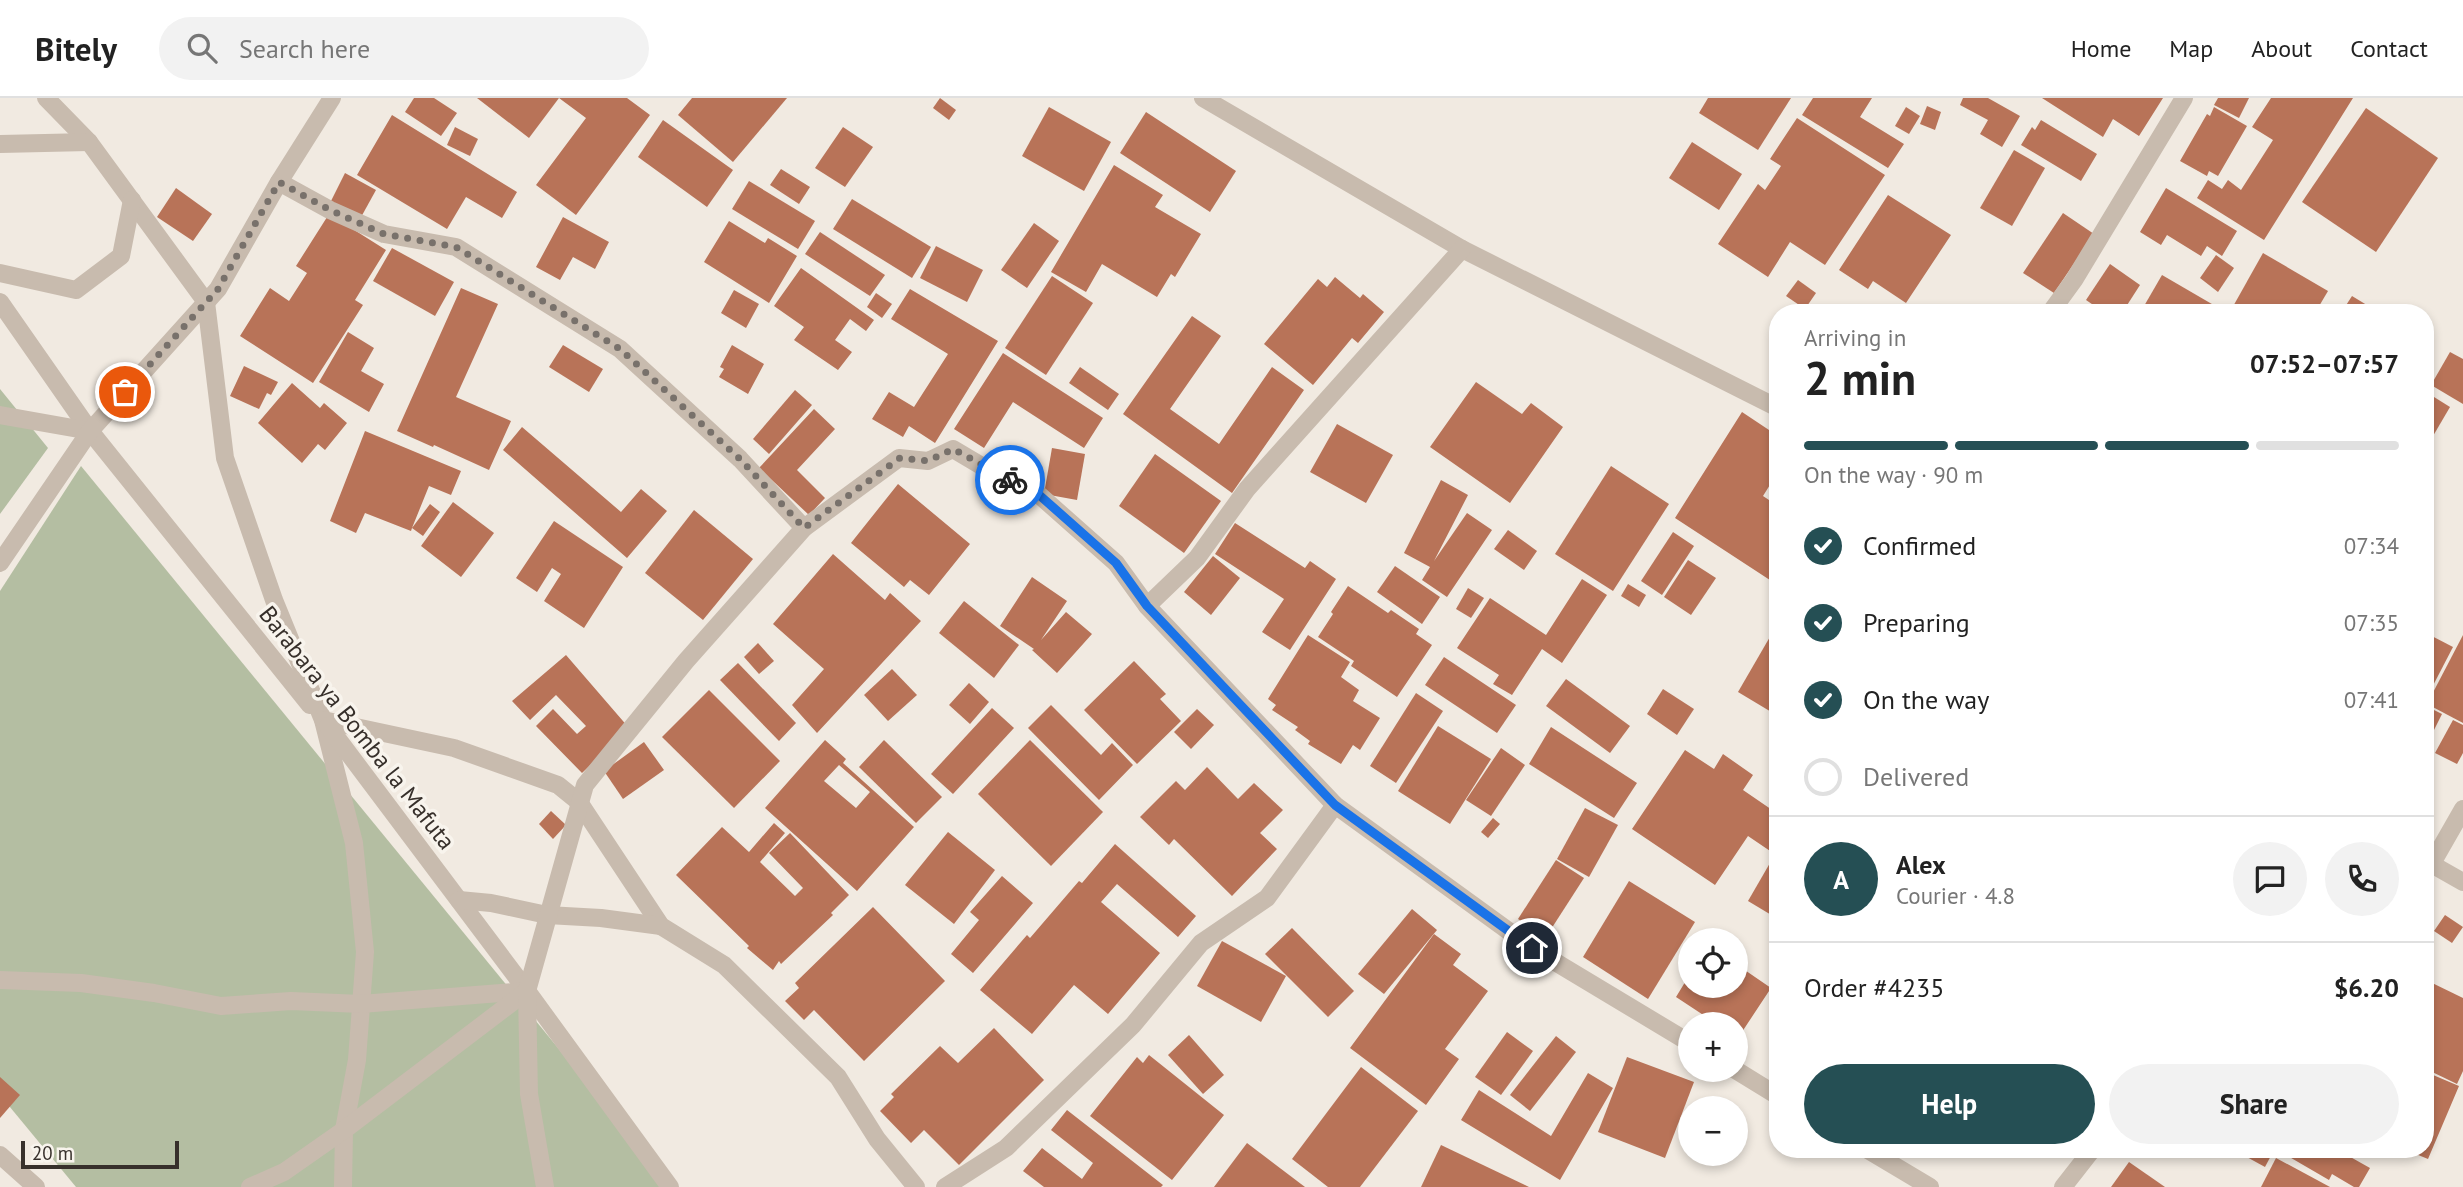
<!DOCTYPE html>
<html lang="en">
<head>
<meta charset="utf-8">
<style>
	:root { --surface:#fff; --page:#f2f2f2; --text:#222; --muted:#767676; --line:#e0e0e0; --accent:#254f54 }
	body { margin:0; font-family:"PT Sans",sans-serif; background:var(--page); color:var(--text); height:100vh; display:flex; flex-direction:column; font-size:26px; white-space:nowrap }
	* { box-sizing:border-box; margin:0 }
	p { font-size:23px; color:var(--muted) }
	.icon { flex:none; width:38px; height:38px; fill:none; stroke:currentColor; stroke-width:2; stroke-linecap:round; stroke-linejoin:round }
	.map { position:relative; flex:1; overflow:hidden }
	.panel { position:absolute; left:1769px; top:206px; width:665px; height:854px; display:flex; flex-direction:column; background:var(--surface); border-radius:28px; box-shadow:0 4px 10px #0003 }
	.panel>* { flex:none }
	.controls { position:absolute; left:1678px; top:830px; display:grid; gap:14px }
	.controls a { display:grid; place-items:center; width:70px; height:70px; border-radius:50%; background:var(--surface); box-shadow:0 4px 10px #0003; font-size:35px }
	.scale { position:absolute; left:21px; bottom:18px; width:158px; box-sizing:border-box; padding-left:7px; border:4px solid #37302b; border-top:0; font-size:19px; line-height:24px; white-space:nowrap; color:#37302b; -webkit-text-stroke:5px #f8f4ed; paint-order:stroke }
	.pin { position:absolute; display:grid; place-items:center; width:60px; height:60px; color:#fff; margin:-30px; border:4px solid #fff; border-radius:50%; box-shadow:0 2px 7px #0007 }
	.courier { position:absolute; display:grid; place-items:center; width:70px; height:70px; margin:-35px; border:5px solid #1a73e8; border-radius:50%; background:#fff; color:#222; box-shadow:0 2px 9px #0007 }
	.headline em { font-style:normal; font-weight:700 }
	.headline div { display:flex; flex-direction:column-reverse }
	.headline { display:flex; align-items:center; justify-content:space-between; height:119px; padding:0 35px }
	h1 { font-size:46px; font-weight:700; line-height:52px }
	.bar { display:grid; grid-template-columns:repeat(4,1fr); gap:10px 7px; align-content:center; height:84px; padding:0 35px }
	.bar i { height:9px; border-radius:5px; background:var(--line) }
	.bar .selected { background:var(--accent) }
	.bar p { grid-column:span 4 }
	.line { display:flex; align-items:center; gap:18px; padding:0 35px; border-top:2px solid var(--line) }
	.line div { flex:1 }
	.round { display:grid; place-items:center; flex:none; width:74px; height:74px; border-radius:37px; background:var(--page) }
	ol { padding:0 35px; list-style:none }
	li { display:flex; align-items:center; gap:21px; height:77px }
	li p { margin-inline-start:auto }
	li .icon { padding:7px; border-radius:50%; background:var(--accent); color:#fff; stroke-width:4 }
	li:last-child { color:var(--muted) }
	li i { width:38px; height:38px; border:4px solid var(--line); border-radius:50% }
	.cta { display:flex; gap:14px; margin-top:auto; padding:14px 35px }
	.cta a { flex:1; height:80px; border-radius:42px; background:var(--accent); color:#fff; font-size:28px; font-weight:700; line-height:80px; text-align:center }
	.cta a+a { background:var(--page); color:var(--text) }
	header { display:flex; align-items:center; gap:42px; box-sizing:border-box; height:98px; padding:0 35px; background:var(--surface); border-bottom:2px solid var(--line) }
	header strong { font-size:33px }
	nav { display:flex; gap:38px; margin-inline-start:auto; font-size:24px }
	.search { width:490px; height:63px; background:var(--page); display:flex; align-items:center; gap:18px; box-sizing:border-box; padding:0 24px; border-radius:38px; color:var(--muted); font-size:26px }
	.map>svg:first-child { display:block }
	.green { fill:#b4bea2 }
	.building { fill:#b87358; fill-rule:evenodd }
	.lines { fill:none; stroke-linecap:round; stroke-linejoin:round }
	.minor { stroke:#c8bbae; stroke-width:18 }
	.done { stroke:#78716b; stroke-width:7; stroke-dasharray:0 12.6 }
	.route { stroke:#1a73e8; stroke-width:9 }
	.labels { text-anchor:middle; stroke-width:7; stroke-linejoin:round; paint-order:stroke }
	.street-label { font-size:24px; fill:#37302b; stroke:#f8f4ed }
</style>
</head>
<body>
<header>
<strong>Bitely</strong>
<div class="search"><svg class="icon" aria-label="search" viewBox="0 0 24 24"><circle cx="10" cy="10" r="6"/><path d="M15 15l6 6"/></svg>Search here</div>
<nav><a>Home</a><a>Map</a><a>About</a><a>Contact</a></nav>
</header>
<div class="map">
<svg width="2463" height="1089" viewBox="0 0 2463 1089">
	<rect width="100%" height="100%" fill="#f1eae1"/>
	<g class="green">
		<path d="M0,291L48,350L0,416Z"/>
		<path d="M81,368L672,1089H76L0,997V493Z"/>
	</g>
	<g class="building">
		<path d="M414,0H434L457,15L441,38L405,14Z"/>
		<path d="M477,0H559L529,40Z"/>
		<path d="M559,0H627L650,17L576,117L536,87L586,20Z"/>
		<path d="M692,0H787L733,64L678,17Z"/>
		<path d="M940,0L956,12L949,22L933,10Z"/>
		<path d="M1708,0H1791L1758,52L1699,15Z"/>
		<path d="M1813,0H1872L1860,19L1904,46L1888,70L1802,17Z"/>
		<path d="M1963,0H1988L2020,18L2002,49L1980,36L1988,22L1960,7Z"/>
		<path d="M2042,0H2163L2139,38L2113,21L2103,39Z"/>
		<path d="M2218,0H2249L2239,20L2214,7Z"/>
		<path d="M2271,0H2353L2264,142L2197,100L2208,82L2222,91L2228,82L2241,92L2273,42L2252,29Z"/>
		<path d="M1927,8L1941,14L1935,32L1920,26Z"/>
		<path d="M1049,9L1111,44L1084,93L1022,58Z"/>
		<path d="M1906,9L1920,18L1909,36L1895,28Z"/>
		<path d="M2214,9L2247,28L2218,78L2209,73L2207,78L2180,63L2207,16L2210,18Z"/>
		<path d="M2366,10L2438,60L2376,154L2302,104Z"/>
		<path d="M1146,14L1236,73L1210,114L1120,55Z"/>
		<path d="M392,17L517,94L502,120L466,99L447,131L357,77Z"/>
		<path d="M1797,20L1885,77L1825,167L1790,144L1768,179L1718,146L1758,86L1765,92L1781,68L1770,61Z"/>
		<path d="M663,22L733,72L707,109L638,59Z"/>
		<path d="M2041,22L2097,56L2081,83L2021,47L2032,29L2035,32Z"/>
		<path d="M455,29L478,41L470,58L447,47Z"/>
		<path d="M843,29L873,49L845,89L815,70Z"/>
		<path d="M1692,44L1742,76L1719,112L1669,80Z"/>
		<path d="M2014,52L2045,70L2012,128L1980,110Z"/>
		<path d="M1114,67L1163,97L1155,109L1201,136L1175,179L1171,176L1157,199L1102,166L1086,194L1051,174Z"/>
		<path d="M781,71L810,89L799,106L770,87Z"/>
		<path d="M345,75L376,92L360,121L330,105Z"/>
		<path d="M749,83L815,123L798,151L732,111Z"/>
		<path d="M176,90L212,116L193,143L157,119Z"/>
		<path d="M2166,90L2237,133L2222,158L2207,148L2201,158L2167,137L2161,147L2140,134Z"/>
		<path d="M1888,97L1951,137L1906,205L1873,183L1868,191L1839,172Z"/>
		<path d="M852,101L931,149L912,180L833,131Z"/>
		<path d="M2063,115L2094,136L2054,195L2023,175Z"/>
		<path d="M329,116L386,152L355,202L363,207L313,285L240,238L270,190L289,203L307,175L296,168Z"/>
		<path d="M563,119L609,144L595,171L573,159L560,182L536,169Z"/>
		<path d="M729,123L765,145L768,140L797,158L769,205L704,164Z"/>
		<path d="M1034,125L1059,143L1027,190L1001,172Z"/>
		<path d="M820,134L885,177L870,198L805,156Z"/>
		<path d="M936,148L983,172L967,204L920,180Z"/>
		<path d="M392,150L454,184L435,218L373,183Z"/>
		<path d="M2263,155L2328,193L2315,215H2236L2231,212Z"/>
		<path d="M2216,157L2234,170L2218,194L2200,180Z"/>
		<path d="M2110,166L2140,187L2122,215H2105L2086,202Z"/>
		<path d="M801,170L874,222L866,233L850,221L835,242L852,254L838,272L794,242L804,229L774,208Z"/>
		<path d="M2162,177L2217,209L2213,215H2140Z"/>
		<path d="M1052,178L1093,205L1046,277L1005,250Z"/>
		<path d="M1335,179L1360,200L1363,196L1384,214L1358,245L1352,240L1313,287L1264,246L1318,181L1327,189Z"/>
		<path d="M1798,182L1816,195L1805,211L1786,198Z"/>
		<path d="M461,190L498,206L456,299L511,323L489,372L434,347L433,349L397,333Z"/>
		<path d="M910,191L998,243L935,345L909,328L903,339L872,321L889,294L914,309L948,256L891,221Z"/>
		<path d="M734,192L759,206L746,230L721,215Z"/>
		<path d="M876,195L892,206L882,220L867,209Z"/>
		<path d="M2352,198L2380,215H2341Z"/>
		<path d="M1192,218L1221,238L1170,311L1219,346L1272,269L1304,292L1232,395L1123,316Z"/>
		<path d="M348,234L374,250L361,273L384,286L369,314L319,284Z"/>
		<path d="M563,247L603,271L589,294L549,269Z"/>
		<path d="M732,247L764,266L748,296L719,279L724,271L720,269Z"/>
		<path d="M2450,254L2463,261V306L2431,287Z"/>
		<path d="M1003,255L1103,320L1084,350L1013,304L984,350L954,331Z"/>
		<path d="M244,268L278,284L271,297L267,295L259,311L230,298Z"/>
		<path d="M1080,269L1119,296L1108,312L1069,285Z"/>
		<path d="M1476,284L1522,316L1531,305L1563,329L1510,405L1430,349Z"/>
		<path d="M292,285L320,310L324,305L347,325L325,352L318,346L302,365L258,325Z"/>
		<path d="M795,292L812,307L769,356L753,341Z"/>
		<path d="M2426,294L2450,309L2426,350Z"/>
		<path d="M814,311L835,331L797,372L825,400L809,417L759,370Z"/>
		<path d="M1742,314L1778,338V374L1763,398L1778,408V483L1776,486L1675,420Z"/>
		<path d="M1337,326L1393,357L1366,405L1310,374Z"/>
		<path d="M522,329L621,414L641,391L667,413L627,460L503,352Z"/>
		<path d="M365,333L461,373L451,397L429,388L412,430L430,406L440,414L423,438L412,430L411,433L365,415L356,435L330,423Z"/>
		<path d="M1052,350L1085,356L1077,402L1044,396Z"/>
		<path d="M1155,356L1221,403L1184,455L1119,408Z"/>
		<path d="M1611,368L1669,406L1613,493L1555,456Z"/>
		<path d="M1441,382L1468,397L1434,463L1467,415L1492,432L1447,499L1422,482L1430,469L1404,455Z"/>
		<path d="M898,386L970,446L929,497L910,482L904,489L851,445Z"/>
		<path d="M453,404L494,435L461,479L421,448Z"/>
		<path d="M694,412L753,461L703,522L645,475Z"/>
		<path d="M554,423L623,469L584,530L544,503L561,476L552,470L537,494L516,480Z"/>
		<path d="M1235,425L1305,470L1310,463L1336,481L1290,552L1262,534L1284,501L1215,456Z"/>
		<path d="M1508,432L1537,453L1524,472L1494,451Z"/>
		<path d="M1673,434L1694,448L1662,497L1641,483Z"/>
		<path d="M833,456L885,502L890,495L921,523L817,635L792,607L824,571L773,526Z"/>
		<path d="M1213,458L1240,480L1211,517L1184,494Z"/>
		<path d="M1688,462L1716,480L1691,517L1664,499Z"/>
		<path d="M1395,468L1440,499L1422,526L1377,494Z"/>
		<path d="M1032,479L1067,503L1041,542L1066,514L1092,536L1057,575L1032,552L1034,551L1000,528Z"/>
		<path d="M1582,481L1607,497L1562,565L1542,551L1512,597L1493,586L1499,577L1457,550L1490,500L1546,537Z"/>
		<path d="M1628,486L1646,497L1639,509L1621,498Z"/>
		<path d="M1348,488L1388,515L1391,512L1419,531L1416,536L1432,547L1397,599L1351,568L1354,563L1318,539L1333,516L1331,514Z"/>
		<path d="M1468,490L1484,500L1471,520L1456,511Z"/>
		<path d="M964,503L1019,547L994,580L939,535Z"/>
		<path d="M1778,525V618L1738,594Z"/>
		<path d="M2426,535L2453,549L2426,601Z"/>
		<path d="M1308,537L1350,564L1341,579L1359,592L1353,603L1380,620L1360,652L1353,647L1341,666L1308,646L1310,643L1295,632L1298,629L1272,612L1276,607L1268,601Z"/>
		<path d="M2463,537V625L2427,606Z"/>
		<path d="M758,545L774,563L759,576L744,559Z"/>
		<path d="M566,557L629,630L582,675L536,628L553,611L577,636L586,628L556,597L530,622L512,603Z"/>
		<path d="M1444,559L1516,607L1497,635L1425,587Z"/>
		<path d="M1134,563L1166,596L1160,601L1181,623L1137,666L1084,612Z"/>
		<path d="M738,565L796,625L779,643L720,582Z"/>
		<path d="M892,571L917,597L888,623L864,597Z"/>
		<path d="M1566,581L1630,628L1610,655L1546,608Z"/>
		<path d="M969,585L989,604L970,626L949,607Z"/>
		<path d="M1663,591L1694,611L1677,637L1647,616Z"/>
		<path d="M709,592L780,663L734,710L662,639Z"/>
		<path d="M1416,595L1443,613L1396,685L1370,668Z"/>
		<path d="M1051,607L1101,657L1112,645L1133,667L1099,702L1028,630Z"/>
		<path d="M2426,608L2442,616L2431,638L2426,635Z"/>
		<path d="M992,610L1014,630L953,696L931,676Z"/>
		<path d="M1197,611L1214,627L1191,651L1174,634Z"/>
		<path d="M2453,622L2463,627V655L2457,666L2435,655Z"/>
		<path d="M1438,628L1491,661L1450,726L1398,693Z"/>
		<path d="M1551,629L1637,685L1614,720L1529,666Z"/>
		<path d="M825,642L846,661L843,665L914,729L857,793L765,710ZM839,667L870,694L856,710L824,683Z"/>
		<path d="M884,642L942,699L916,725L859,669Z"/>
		<path d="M1030,642L1103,714L1051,768L978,696Z"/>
		<path d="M644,644L664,672L623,701L604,673Z"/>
		<path d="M1501,650L1525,667L1491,718L1466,702Z"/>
		<path d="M1685,652L1714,671L1723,656L1753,677L1743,692L1778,716L1776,757L1748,738L1715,787L1632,731Z"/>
		<path d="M1207,669L1238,701L1254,685L1283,712L1260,735L1277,751L1232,798L1174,741L1169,747L1140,719L1176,683L1185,692Z"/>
		<path d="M1585,710L1618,727L1589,779L1557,761Z"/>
		<path d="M551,713L566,727L553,741L539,726Z"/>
		<path d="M1493,720L1500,726L1488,740L1481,734Z"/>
		<path d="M774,725L785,735L760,764L795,798L803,790L769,755L790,735L849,797L831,815L833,817L781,866L779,863L773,872L747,850L749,848L676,777L722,729L749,754Z"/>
		<path d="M948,734L995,772L954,826L905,787Z"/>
		<path d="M1115,746L1196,818L1178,839L1117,786L1101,804L1160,855L1108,916L1074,887L1032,936L980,892L1027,837L1030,840L1079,783L1082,785Z"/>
		<path d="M1556,762L1584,780L1546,839L1518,821Z"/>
		<path d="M1770,765L1778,769V821L1748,803Z"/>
		<path d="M1002,778L1033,805L973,875L951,856L979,822L970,814Z"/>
		<path d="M1629,783L1695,824L1648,901L1583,859Z"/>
		<path d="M873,809L945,883L864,963L814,912L804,922L785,903L799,890L795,885Z"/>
		<path d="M1412,811L1437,832L1384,896L1358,876Z"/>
		<path d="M2445,817L2463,829L2452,845L2434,833Z"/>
		<path d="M1292,830L1354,893L1328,919L1265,856Z"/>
		<path d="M1434,836L1461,856L1453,867L1488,893L1445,951L1459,961L1426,1007L1350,950Z"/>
		<path d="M1222,843L1286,878L1261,924L1197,888Z"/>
		<path d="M1736,866L1771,890L1738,940L1736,938V926H1717L1676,899L1690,876V887H1736Z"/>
		<path d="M2426,882L2463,900V973L2457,986L2426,971Z"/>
		<path d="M994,930L1044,982L959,1067L924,1032L911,1045L880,1013L894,999L891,996L940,948L958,965Z"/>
		<path d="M1507,934L1533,953L1501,997L1475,979Z"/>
		<path d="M1189,937L1224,977L1203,996L1168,957Z"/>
		<path d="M1556,938L1576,954L1530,1013L1510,997Z"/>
		<path d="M1149,957L1224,1017L1172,1082L1090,1018L1137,959L1143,965Z"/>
		<path d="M1627,959L1694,984L1665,1060L1598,1034Z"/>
		<path d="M1361,969L1418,1013L1360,1089H1328L1292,1061Z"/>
		<path d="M2426,974L2459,988L2428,1061L2406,1052H2426Z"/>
		<path d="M1588,975L1613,990L1560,1082L1461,1022L1479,992L1551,1038Z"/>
		<path d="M0,979L20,997L0,1020Z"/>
		<path d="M1067,1012L1163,1087L1161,1089H1044L1023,1073L1042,1050L1082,1081L1093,1065L1051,1032Z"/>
		<path d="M1247,1045L1305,1089H1214Z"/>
		<path d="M1441,1047L1529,1089H1421Z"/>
		<path d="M2234,1052H2274L2265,1069Z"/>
		<path d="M2282,1052H2338L2370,1070L2359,1089H2354L2332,1076L2329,1082L2281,1054Z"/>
		<path d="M2276,1060L2330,1089H2261Z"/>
		<path d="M2129,1064L2165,1089H2111Z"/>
	</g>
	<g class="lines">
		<g class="minor">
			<path d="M46,0L89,44L206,204L225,360L274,502L323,622L354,745L365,854L357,962L344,1032L343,1089"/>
			<path d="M1203,0L1462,151L1778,310"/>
			<path d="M0,46L89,44"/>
			<path d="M279,84L330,112L384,136L456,149L620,251L740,361L804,430"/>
			<path d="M0,175L76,192L121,158L132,102"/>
			<path d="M0,204L90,333L310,607"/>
			<path d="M2050,215L2074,182L2184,0"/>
			<path d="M0,317L90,333"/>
			<path d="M0,465L90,333L218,191L279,84L332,0"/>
			<path d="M1147,508L1335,707L1532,850L1690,945"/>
			<path d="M323,622L454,650L558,687L579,704L661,828L724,867L838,979L877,1041L916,1089"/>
			<path d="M328,628L527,893L670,1089"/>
			<path d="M2426,763L2463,784"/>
			<path d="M2431,767L2463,711"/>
			<path d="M459,802L491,805L547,817L601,820L661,828"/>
			<path d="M0,882L81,885L154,895L221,908L291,903L361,906L527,893"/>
			<path d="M1734,971L1778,998"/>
			<path d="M1868,1052L1930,1089"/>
			<path d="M0,1057L36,1089"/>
			<path d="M250,1089L284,1074L344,1032L527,893"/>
			<path d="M545,1089L529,996L527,893L585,687L686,563L804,430L899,360L928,363L953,351L985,370L1037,395L1116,465L1147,508L1197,460L1247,391L1462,151"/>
			<path d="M945,1089L1006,1050L1133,927L1201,845L1267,800L1335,707"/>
			<path d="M2063,1089L2092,1052"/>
		</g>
	</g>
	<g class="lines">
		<path class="done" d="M125,294L218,191L279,84L330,112L384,136L456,149L620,251L740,361L804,430L900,360L928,363L953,351L1010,382"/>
		<path class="route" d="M1010,382L1037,395L1116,465L1147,508L1335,707L1532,850"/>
	</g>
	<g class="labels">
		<g class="street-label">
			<text transform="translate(357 630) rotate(52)" y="8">Barabara ya Bomba la Mafuta</text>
		</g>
	</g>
</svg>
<div class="controls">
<a><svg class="icon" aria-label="locate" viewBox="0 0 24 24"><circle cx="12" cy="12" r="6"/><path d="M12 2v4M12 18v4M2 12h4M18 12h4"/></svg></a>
<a>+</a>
<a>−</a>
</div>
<div class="scale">20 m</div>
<div class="pin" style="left:125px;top:294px;background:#ea580c"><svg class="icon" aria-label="bag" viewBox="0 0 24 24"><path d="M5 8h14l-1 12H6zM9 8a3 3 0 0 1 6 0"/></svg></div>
<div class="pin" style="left:1532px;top:850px;background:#1f2937"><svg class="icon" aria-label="home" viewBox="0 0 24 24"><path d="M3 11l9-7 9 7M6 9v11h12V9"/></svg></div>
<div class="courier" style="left:1010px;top:382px"><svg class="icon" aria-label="bike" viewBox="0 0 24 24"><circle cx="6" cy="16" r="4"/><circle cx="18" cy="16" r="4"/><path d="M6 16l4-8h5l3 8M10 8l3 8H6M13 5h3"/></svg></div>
<section class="panel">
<div class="headline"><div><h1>2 min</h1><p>Arriving in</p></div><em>07:52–07:57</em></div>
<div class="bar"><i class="selected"></i><i class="selected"></i><i class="selected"></i><i></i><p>On the way · 90 m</p></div>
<ol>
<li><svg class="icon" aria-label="check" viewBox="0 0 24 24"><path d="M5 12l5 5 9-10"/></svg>Confirmed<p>07:34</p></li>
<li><svg class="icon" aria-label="check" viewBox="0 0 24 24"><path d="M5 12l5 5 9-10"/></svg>Preparing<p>07:35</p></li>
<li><svg class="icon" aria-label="check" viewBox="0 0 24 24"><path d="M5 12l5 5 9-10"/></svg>On the way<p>07:41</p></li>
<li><i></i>Delivered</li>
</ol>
<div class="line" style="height:126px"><b class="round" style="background:var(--accent);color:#fff">A</b><div><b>Alex</b><p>Courier · 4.8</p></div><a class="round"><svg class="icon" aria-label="chat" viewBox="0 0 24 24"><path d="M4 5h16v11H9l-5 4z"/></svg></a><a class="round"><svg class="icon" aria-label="phone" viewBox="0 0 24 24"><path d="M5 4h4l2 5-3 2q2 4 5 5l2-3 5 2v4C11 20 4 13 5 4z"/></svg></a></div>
<div class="line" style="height:91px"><div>Order #4235</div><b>$6.20</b></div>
<div class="cta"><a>Help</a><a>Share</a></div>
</section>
</div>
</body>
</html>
